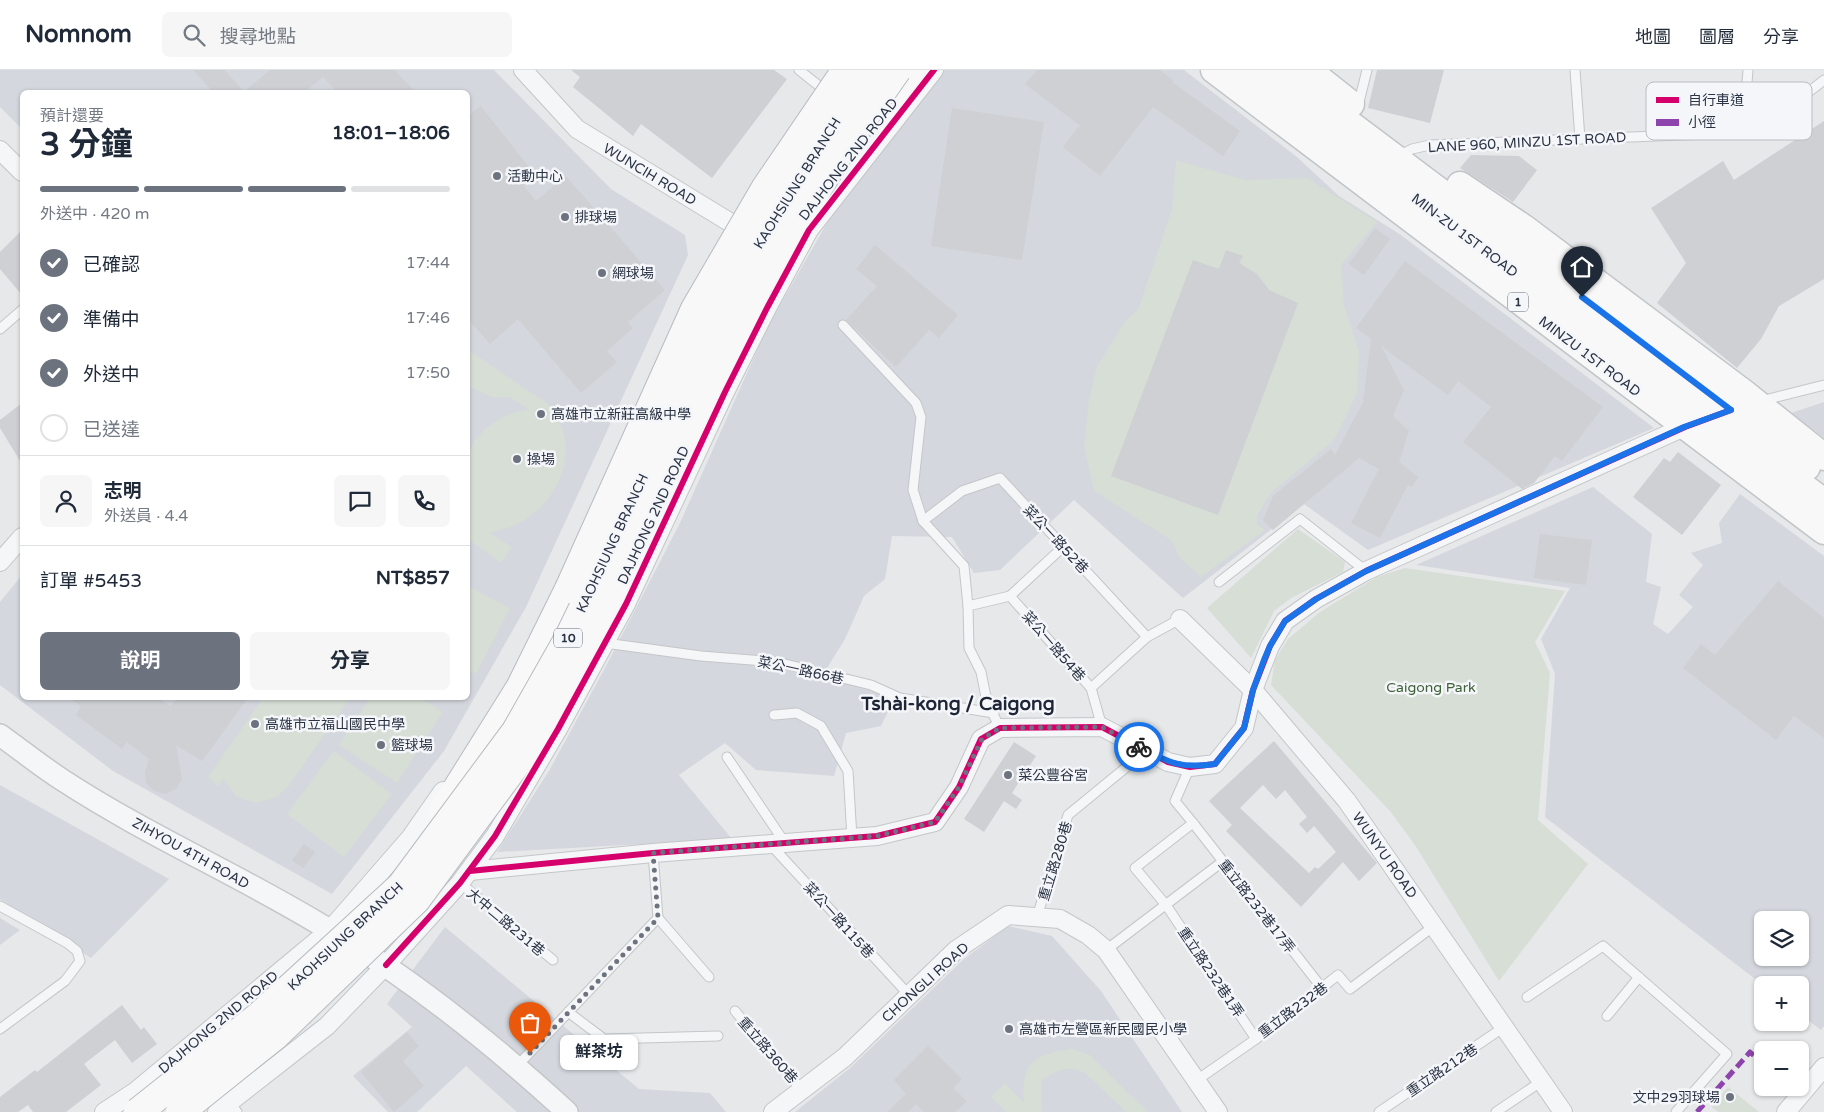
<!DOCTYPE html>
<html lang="zh-TW">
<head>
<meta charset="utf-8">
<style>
	:root { --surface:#fff; --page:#f6f6f7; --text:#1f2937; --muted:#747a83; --line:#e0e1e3; --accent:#6c737f }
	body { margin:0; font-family:"Varela Round","Noto Sans TC",sans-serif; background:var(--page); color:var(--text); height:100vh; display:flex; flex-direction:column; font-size:19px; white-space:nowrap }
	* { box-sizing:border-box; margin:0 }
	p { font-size:16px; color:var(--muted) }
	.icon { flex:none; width:28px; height:28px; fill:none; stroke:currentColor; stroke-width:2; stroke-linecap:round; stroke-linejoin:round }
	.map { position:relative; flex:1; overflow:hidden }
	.sheet { position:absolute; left:20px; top:20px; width:450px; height:610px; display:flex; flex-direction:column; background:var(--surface); border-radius:8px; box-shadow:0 1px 4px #0004 }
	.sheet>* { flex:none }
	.buttons { position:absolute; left:1754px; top:841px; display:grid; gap:10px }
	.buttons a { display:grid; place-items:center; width:55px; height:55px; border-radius:8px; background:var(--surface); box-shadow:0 1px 4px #0004; font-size:25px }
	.pin { position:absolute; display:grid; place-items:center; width:42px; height:42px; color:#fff; margin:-51px -21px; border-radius:50% 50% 50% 0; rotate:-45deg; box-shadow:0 0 5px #0007 }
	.pin .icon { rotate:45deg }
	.courier { position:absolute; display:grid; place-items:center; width:50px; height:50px; margin:-25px; border:4px solid #1a73e8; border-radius:50%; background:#fff; color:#222; box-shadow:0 1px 6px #0007 }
	.bubble { position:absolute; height:35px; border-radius:8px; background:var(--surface); box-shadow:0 1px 4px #0004; font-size:16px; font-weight:700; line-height:35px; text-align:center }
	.head em { font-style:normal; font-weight:700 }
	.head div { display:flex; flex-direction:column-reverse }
	.head { display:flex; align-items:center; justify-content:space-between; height:85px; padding:0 20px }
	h1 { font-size:32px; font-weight:700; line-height:38px }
	.bar { display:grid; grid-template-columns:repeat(4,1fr); gap:8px 5px; align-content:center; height:60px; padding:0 20px }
	.bar i { height:6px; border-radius:4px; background:var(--line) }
	.bar .on { background:var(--accent) }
	.bar p { grid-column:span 4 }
	.line { display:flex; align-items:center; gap:12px; padding:0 20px; border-top:1px solid var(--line) }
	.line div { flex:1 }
	.round { display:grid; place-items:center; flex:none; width:52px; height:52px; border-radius:8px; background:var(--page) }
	ol { padding:0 20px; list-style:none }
	li { display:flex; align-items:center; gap:15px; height:55px }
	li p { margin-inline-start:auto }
	li .icon { padding:5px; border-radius:50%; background:var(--accent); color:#fff; stroke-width:4 }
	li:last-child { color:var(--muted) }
	li i { width:28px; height:28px; border:2px solid var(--line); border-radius:50% }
	.primary-button { display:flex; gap:10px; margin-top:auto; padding:10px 20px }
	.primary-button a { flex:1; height:58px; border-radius:8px; background:var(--accent); color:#fff; font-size:20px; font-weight:700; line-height:58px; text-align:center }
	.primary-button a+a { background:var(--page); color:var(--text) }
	header { display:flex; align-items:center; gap:30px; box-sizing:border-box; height:70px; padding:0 25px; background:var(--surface); border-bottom:1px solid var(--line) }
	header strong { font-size:24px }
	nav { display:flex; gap:28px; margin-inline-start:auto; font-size:18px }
	.search { width:350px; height:45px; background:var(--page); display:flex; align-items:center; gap:12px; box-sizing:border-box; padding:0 18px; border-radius:8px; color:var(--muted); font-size:19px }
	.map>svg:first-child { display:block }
	.built { fill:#d4d7dd; fill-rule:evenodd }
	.green { fill:#d6ded6 }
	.building { fill:#ced0d3; fill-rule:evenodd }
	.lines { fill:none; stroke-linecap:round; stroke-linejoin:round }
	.service-casing { stroke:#c4c6c8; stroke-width:11 }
	.minor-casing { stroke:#c4c6c8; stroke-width:20 }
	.tertiary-casing { stroke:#c4c6c8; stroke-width:24 }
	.primary-casing { stroke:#c2c5c8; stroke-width:29 }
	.motorway-casing { stroke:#b8bbbf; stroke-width:30 }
	.service { stroke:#f5f6f7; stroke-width:9 }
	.minor { stroke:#f5f6f7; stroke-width:18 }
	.tertiary { stroke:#f5f6f7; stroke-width:21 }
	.primary { stroke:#f8f8f8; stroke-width:26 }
	.motorway { stroke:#f8f8f8; stroke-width:28 }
	.motorway-bridge-casing { stroke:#b8bbbf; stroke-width:30; stroke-linecap:butt }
	.motorway-bridge { stroke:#f8f8f8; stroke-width:28 }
	.quiet { stroke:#8e44ad; stroke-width:5; stroke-dasharray:10 5; stroke-linecap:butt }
	.cycleway-casing { stroke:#f4f6f9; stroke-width:9 }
	.cycleway { stroke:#d6006c; stroke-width:6 }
	.done { stroke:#6c737f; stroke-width:5; stroke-dasharray:0 9 }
	.route { stroke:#1a73e8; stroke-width:6 }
	.poi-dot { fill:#6c737f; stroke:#f4f6f9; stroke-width:2 }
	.labels { text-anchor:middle; stroke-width:5; stroke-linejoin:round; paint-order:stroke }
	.shield { fill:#f4f6f9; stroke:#676e7b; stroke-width:1 }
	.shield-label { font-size:12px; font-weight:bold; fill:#2b3445 }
	.street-label { font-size:14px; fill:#2b3445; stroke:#f4f6f9 }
	.poi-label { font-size:14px; fill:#2b3445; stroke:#f4f6f9; text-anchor:start }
	.park-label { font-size:14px; fill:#3f6138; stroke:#f4f6f9 }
	.district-label { font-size:19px; font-weight:bold; fill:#1d2536; stroke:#f4f6f9 }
	.key { fill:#f4f6f9; stroke:#b8bcc3; stroke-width:1 }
	.key-label { font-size:14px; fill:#2b3445 }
</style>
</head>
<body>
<header>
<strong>Nomnom</strong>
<div class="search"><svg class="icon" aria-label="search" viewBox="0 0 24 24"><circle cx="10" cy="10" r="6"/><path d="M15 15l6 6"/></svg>搜尋地點</div>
<nav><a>地圖</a><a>圖層</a><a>分享</a></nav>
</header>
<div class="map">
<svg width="1824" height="1042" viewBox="0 0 1824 1042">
	<rect width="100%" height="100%" fill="#e6e8ea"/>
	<g class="built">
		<path d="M0,0H494L611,119L685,165L688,185L526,537L444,681L332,824L113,701L0,615V532L22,505V628H468V22H22V59L0,37Z"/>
		<path d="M940,0H1184L1297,87L1339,126L1401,165L1654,358L1368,480L1304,434L1183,528L1074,430L1000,500L974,503L952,467L892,466L885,509L864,526L845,569L822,606L875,619L894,629L881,656L846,663L834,706L756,700L725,673L679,705L732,769L497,782L549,701L605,598L680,453L768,256L835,139Z"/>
		<path d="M1824,332V368L1791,343Z"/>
		<path d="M1593,417L1652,464L1646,512L1661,517L1653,554L1668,564L1693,537L1679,525L1703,495L1691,483L1722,473L1719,453L1740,424L1824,486V956L1821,960L1800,944V915H1763L1545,747L1555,604L1541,569L1570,518L1416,495ZM1762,850H1800V888H1762Z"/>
		<path d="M0,715L169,809L91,888L0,829Z"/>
		<path d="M0,848L20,860L0,875Z"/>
		<path d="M1008,856L1052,866L1101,921L1182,1042H795L850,998L964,889Z"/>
		<path d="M445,857L639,1019L710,1023L726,1042H517L466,996L417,1042H388L353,1006L412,957L387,934Z"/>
	</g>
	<g class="green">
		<path d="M1176,90L1245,110L1307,108L1377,152L1341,195L1344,235L1359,281L1357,323L1335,369L1271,423L1258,444L1257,454L1265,460L1201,507L1179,487L1171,470L1094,421L1084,376L1089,330L1097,296L1126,250L1138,240L1172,139Z"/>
		<path d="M468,280L548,334C581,371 565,423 526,449C515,457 503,459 490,463L512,477L501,493L468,469C467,445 464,410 468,387C471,363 507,340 529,340L510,327H492L468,316Z"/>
		<path d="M1298,459L1345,492L1343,502L1291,528L1274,541L1251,588L1207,538Z"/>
		<path d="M1405,498L1565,521L1535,572L1550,603L1538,750L1588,794L1499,911L1415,775L1390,741L1271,615L1275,590L1288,569L1320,542L1377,507Z"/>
		<path d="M468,516L510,538L476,604L468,600Z"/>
		<path d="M263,628H350L287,718L276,727L257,733L248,731L235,725L224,709L218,716L208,707Z"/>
		<path d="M370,628H420L443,642L397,713L339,675Z"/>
		<path d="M334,681L392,724L344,787L287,744Z"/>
		<path d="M1072,979L1090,985L1148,1042H1126L1085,1003C1069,994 1053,1000 1041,1012L1042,1042H1006L991,1027L1005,1013L1024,1033C1020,993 1034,984 1072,979Z"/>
		<path d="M1728,1017L1759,1042H1718L1712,1037Z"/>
	</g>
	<g class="building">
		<path d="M193,0H225L244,22L270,0H395L415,22H337L323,7L305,22H213Z"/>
		<path d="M571,0H774L787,9L712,108L641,54L633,66L573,17L580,7Z"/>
		<path d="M1037,0H1160L1173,10L1172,12L1240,61L1223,86L1153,37L1100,106L1063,77L1078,57H1082L1025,14Z"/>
		<path d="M1377,0H1444L1430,53L1368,38Z"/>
		<path d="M481,36L532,101L520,111L536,131L566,106L665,220L628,252L633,258L607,281L617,292L581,323L518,249L490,274L468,249V46Z"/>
		<path d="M952,38L1044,52L1022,190L931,176Z"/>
		<path d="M1824,51V209L1779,236L1761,269L1737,298L1657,233L1686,193L1651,138L1723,91L1734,110Z"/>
		<path d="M1471,85L1519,86L1537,100L1513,132L1460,98Z"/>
		<path d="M1375,158L1390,169L1364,205L1349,194Z"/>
		<path d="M22,160V225L0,199V182Z"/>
		<path d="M875,175L958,245L939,268L929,260L896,297L846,250L877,216L856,199Z"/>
		<path d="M1226,180L1243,186L1239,193L1257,204L1269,220L1298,233L1218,445L1111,406L1193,190L1219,199Z"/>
		<path d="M1405,191L1603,337L1562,391L1555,386L1534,413L1522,419L1463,372L1491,337L1458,311L1448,325L1381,276L1404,320L1393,346L1409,361L1399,392L1418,407L1412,417L1408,415L1380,468L1351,453L1379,399L1359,388L1273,460L1263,450L1273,426L1331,379L1335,385L1363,332L1371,269L1356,258Z"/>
		<path d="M22,333V394L0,358V350Z"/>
		<path d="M1678,382L1721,415L1682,465L1633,427L1664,388L1670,392Z"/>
		<path d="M1540,464L1592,470L1586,515L1534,508Z"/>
		<path d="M1778,511L1824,548V668L1794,646L1776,670L1683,598L1701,574L1715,585Z"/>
		<path d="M69,628H158L171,636L177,628H248L202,691L176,675L182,709L176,719L165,724L154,721L146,713L145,702L149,689L127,672L122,679L76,645L81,636Z"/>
		<path d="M1274,671L1377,793L1359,811L1343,792L1301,837L1226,761L1232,755L1209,731ZM1263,715L1276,729L1285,720L1307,747L1299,754L1307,763L1314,756L1336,782L1318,799L1315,797L1309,803L1240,738Z"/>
		<path d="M1014,672L1036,686L1012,723L1022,730L1016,739L1004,731L984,762L964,749Z"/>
		<path d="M304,774L315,782L303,798L292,790Z"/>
		<path d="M122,935L141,960L144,957L157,974L132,993L115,970L84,994L101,1015L66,1042H33L28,1035L18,1042H0V1027L35,1000L37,1002Z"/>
		<path d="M407,962L419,976L403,991L424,1016L394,1042L361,1002Z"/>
		<path d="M928,976L962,1009L953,1018L967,1031L955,1042H924L916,1034L908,1042H887L906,1024L894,1010Z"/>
	</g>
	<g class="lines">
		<g class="service-casing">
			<g id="service">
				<path d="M799,0L828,23"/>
				<path d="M1575,0L1580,69"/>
				<path d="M1358,36L1367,0"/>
				<path d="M1743,62L1748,0"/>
				<path d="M1399,86L1412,79L1430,75L1757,62L1824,10"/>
				<path d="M843,255L916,333L921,347L913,420L923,451L964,496L968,536L969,578L981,602L987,632L1000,658"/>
				<path d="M0,259L22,240"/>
				<path d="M1761,331L1824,315"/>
				<path d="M923,451L962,421L1000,408L1147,567L1180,549"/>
				<path d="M1219,512L1300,449L1366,501"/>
				<path d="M1010,526L1091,618L1102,657"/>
				<path d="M968,536L1010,526L1063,477"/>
				<path d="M605,573L701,586L777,592L871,615L900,628L994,643"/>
				<path d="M1091,618L1147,567"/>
				<path d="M774,645L797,643L821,656L848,701L852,768"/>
				<path d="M727,687L785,773"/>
				<path d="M1190,697L1175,731L1193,753L1135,798L1166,835L1256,969"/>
				<path d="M1193,753L1322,918"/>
				<path d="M770,774L909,925"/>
				<path d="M653,783L658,848"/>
				<path d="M460,813L553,890"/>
				<path d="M0,836L67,873L77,881L80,891L65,911L0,959"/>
				<path d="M1037,847L1068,745L1146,681"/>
				<path d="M1106,880L1222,792"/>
				<path d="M1527,927L1603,876L1727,984L1676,1042"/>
				<path d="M735,941L802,1020"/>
				<path d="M568,942L604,969L718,966"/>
				<path d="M1607,946L1639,907"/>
				<path d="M517,996L658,848L709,907"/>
				<path d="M1197,1010L1256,969L1338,905L1350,919L1434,856"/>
				<path d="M230,1032L237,1042"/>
				<path d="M1379,1042L1504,957"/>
				<path d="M1496,1042L1542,1011"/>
			</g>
		</g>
		<g class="minor-casing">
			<g id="minor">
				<path d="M523,0L577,59L749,164"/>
				<path d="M0,80L22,102"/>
				<path d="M0,492L22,467"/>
				<path d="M1180,549L1253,620L1347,731L1563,1042"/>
				<path d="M470,801L653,783L877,766L935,752L959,717L981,669L1000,658L1102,657L1168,692L1190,697L1215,694L1244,658L1253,620L1270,576L1285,551L1316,529L1366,501L1693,353"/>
				<path d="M104,1042L136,1021L330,860L411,767L443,721"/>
				<path d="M217,1042L327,956L386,895L460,813L495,766L558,659L626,534L725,322L767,238L809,160L934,0"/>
				<path d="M773,1042L845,987L956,880L1008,845L1060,849L1088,865L1106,880L1218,1042"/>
				<path d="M1786,1042L1824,997"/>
			</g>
		</g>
		<g class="tertiary-casing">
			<path id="tertiary" d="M0,665C21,680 42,697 64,711C150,767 244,807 331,861C416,912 494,975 567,1042"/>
		</g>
		<g class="primary-casing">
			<g id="primary">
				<path d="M1214,0L1824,461"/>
				<path d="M1246,0L1824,432"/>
				<path d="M1278,0L1807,397"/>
				<path d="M1308,0L1351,34"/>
				<path d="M1460,115L1524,158L1744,323L1824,387"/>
			</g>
		</g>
		<g class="motorway-casing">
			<g id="motorway">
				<path d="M876,47L917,0"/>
				<path d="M443,741L520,618L569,519"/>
			</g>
		</g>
		<use href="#service" class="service"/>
		<use href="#minor" class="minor"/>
		<use href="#tertiary" class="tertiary"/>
		<use href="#primary" class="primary"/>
		<use href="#motorway" class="motorway"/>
		<g class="motorway-bridge-casing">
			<g id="motorway-bridge">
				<path d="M569,519L695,239L765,119L846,0"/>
				<path d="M138,1042L258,947L401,816L516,661L567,571L618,466L675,334L746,196L821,72L873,0"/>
				<path d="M180,1042L276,965L416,830L531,674L585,582L640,470L697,340L763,208L842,79L897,0"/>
			</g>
		</g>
		<use href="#motorway-bridge" class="motorway-bridge"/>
		<g class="quiet">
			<path d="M1792,1018L1801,1025"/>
			<path d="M1697,1042L1750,982L1762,993"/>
		</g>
		<g class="cycleway-casing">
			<g id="cycleway">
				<path d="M470,801L653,783L877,766L935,752L959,717L981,669L1000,658L1102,657L1168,692L1190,697L1215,694L1244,658L1253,620L1270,576L1285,551L1316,529L1366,501L1685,357L1731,340"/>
				<path d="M386,895L460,813L495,766L558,659L626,534L725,322L767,238L809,160L934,0"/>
			</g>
		</g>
		<use href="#cycleway" class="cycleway"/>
	</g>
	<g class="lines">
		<path class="done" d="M530,983L658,848L653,783L877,766L935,752L959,717L982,669L1000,658L1102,657L1139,677"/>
		<path class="route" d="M1139,677C1170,693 1180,699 1215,694L1244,658L1253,620L1264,590L1270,576L1285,551L1316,529L1366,501L1684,357L1731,340L1582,227"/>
	</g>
	<g class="poi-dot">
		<circle cx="497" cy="106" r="5"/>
		<circle cx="565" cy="147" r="5"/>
		<circle cx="602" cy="203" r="5"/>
		<circle cx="541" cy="344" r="5"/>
		<circle cx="517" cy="389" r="5"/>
		<circle cx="255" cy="654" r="5"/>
		<circle cx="381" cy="675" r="5"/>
		<circle cx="1008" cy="705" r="5"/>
		<circle cx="1009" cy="959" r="5"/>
		<circle cx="1730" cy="1027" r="5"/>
	</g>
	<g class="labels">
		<g class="shield">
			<rect x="1508" y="222.5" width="20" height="19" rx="4"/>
			<rect x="554" y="558.5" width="28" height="19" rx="4"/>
		</g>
		<g class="shield-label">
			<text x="1518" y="236">1</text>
			<text x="568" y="572">10</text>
		</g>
		<g class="street-label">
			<text transform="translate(1527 72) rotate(-3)" y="5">LANE 960, MINZU 1ST ROAD</text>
			<text transform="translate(848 89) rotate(-52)" y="5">DAJHONG 2ND ROAD</text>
			<text transform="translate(650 104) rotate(31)" y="5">WUNCIH ROAD</text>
			<text transform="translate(797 113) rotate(-58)" y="5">KAOHSIUNG BRANCH</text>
			<text transform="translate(1465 165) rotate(37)" y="5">MIN-ZU 1ST ROAD</text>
			<text transform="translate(1590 286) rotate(37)" y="5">MINZU 1ST ROAD</text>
			<text transform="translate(653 445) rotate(-65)" y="5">DAJHONG 2ND ROAD</text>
			<text transform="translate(1056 469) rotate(47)" y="5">菜公一路52巷</text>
			<text transform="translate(612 473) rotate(-65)" y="5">KAOHSIUNG BRANCH</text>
			<text transform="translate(1054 576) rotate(49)" y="5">菜公一路54巷</text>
			<text transform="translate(801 600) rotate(12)" y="5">菜公一路66巷</text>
			<text transform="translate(191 783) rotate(29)" y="5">ZIHYOU 4TH ROAD</text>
			<text transform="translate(1385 785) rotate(55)" y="5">WUNYU ROAD</text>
			<text transform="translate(1055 791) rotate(-73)" y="5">重立路280巷</text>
			<text transform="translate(1257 836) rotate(52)" y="5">重立路232巷17弄</text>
			<text transform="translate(839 850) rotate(48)" y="5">菜公一路115巷</text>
			<text transform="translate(506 852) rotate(40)" y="5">大中二路231巷</text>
			<text transform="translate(345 866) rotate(-43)" y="5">KAOHSIUNG BRANCH</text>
			<text transform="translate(1211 902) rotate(56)" y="5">重立路232巷1弄</text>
			<text transform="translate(925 912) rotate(-42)" y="5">CHONGLI ROAD</text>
			<text transform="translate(1293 940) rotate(-37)" y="5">重立路232巷</text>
			<text transform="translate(218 952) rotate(-40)" y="5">DAJHONG 2ND ROAD</text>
			<text transform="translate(768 980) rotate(49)" y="5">重立路360巷</text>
			<text transform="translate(1442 1000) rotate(-34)" y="5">重立路212巷</text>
		</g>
		<g class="poi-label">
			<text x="507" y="111">活動中心</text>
			<text x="575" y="152">排球場</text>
			<text x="612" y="208">網球場</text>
			<text x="551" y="349">高雄市立新莊高級中學</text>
			<text x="527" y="394">操場</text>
			<text x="265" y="659">高雄市立福山國民中學</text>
			<text x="391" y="680">籃球場</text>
			<text x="1018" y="710">菜公豐谷宮</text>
			<text x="1019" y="964">高雄市左營區新民國民小學</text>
			<text x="1720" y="1032" text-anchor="end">文中29羽球場</text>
		</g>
		<g class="park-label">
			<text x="1431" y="622">Caigong Park</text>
		</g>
		<g class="district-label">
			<text x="958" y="640">Tshài-kong / Caigong</text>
		</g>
	</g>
	<rect x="1646" y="12" width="166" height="58" rx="8" class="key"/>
	<rect x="1656" y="27" width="23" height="6" fill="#d6006c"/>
	<rect x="1656" y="49" width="23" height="7" fill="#8e44ad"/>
	<g class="key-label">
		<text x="1688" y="35">自行車道</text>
		<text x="1688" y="57">小徑</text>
	</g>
</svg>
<div class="buttons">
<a><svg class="icon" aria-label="layers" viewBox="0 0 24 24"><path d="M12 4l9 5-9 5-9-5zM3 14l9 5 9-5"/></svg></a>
<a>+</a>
<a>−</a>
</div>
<div class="pin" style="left:530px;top:983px;background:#ea580c"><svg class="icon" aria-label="bag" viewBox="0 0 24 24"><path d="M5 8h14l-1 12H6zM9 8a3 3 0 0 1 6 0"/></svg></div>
<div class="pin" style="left:1582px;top:227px;background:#1f2937"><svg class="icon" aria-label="home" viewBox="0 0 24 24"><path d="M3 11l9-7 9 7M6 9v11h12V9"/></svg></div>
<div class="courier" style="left:1139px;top:677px"><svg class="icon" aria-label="bike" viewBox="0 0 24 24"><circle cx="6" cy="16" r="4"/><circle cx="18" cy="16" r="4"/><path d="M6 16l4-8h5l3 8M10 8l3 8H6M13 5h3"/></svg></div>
<div class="bubble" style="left:560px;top:965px;width:78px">鮮茶坊</div>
<section class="sheet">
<div class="head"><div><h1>3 分鐘</h1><p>預計還要</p></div><em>18:01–18:06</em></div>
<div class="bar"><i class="on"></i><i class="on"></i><i class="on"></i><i></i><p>外送中 · 420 m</p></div>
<ol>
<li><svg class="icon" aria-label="check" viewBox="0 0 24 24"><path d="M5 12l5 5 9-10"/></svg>已確認<p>17:44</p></li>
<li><svg class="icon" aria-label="check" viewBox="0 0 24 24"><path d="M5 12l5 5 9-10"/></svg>準備中<p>17:46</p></li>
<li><svg class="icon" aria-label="check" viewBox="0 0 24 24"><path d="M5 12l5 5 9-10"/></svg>外送中<p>17:50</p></li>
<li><i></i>已送達</li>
</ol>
<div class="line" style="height:90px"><a class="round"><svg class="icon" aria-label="person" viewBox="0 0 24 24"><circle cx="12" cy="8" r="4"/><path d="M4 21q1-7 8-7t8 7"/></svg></a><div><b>志明</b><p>外送員 · 4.4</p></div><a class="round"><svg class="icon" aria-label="chat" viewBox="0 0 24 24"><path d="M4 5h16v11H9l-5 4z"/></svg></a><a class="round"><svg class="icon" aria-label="phone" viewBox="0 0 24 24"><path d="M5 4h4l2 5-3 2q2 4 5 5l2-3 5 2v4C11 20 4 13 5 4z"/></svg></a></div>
<div class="line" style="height:65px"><div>訂單 #5453</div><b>NT$857</b></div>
<div class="primary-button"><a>說明</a><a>分享</a></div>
</section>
</div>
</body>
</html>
